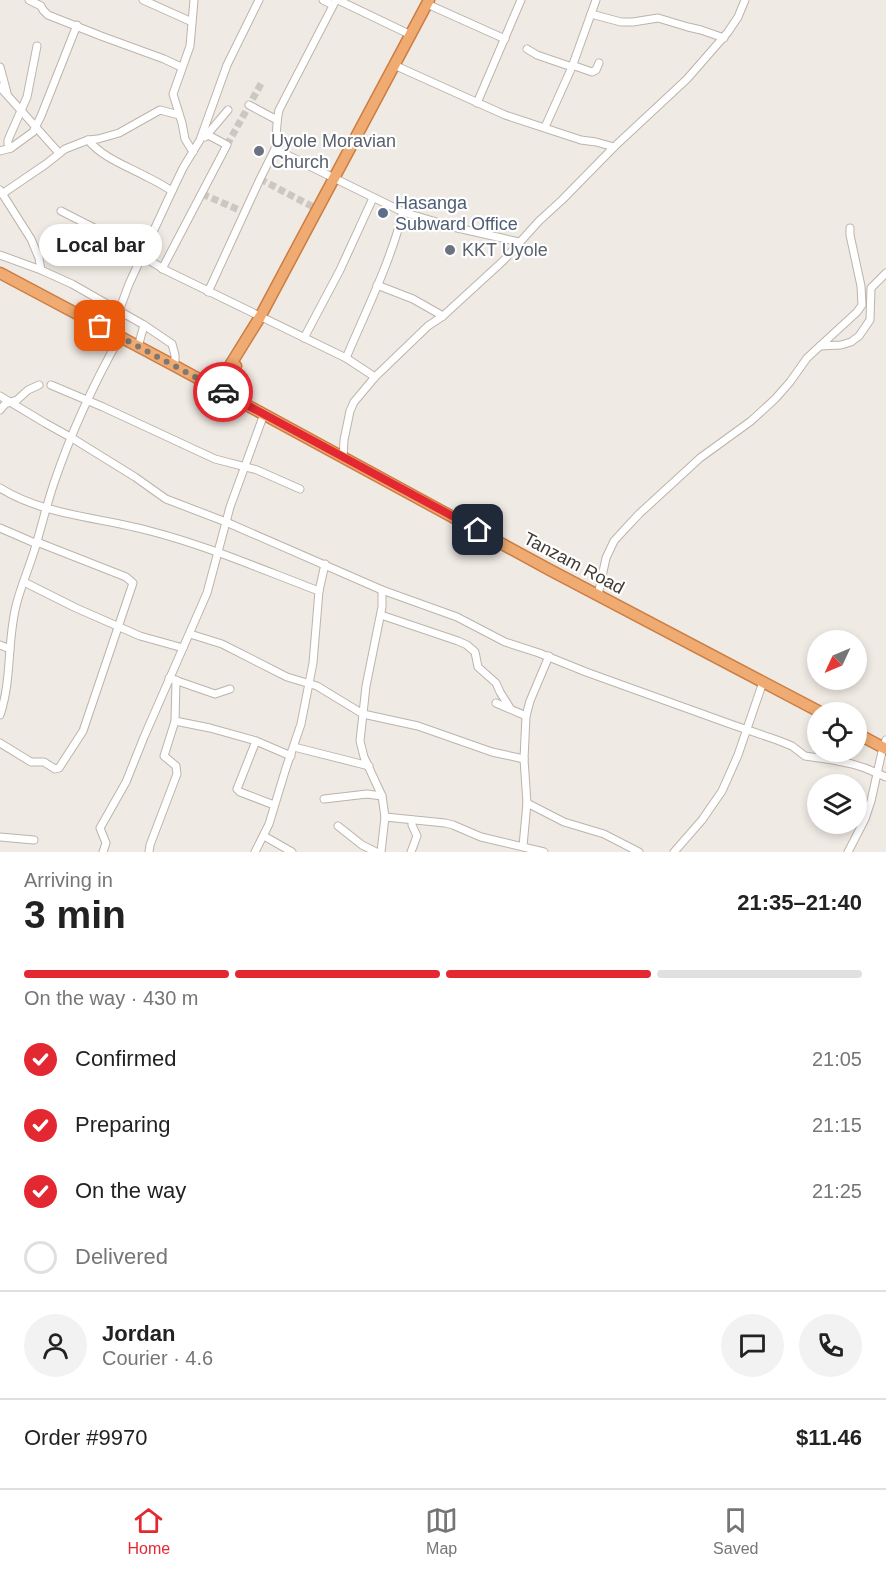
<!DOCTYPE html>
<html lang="en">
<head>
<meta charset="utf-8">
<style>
	:root { --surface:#fff; --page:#f2f2f2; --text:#222; --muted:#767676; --line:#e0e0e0; --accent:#e42832 }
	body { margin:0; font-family:Helvetica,sans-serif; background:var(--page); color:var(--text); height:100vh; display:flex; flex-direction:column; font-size:22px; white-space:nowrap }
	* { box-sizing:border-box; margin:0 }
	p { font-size:20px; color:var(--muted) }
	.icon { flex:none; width:33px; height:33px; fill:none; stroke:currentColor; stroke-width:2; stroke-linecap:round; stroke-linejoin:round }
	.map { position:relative; height:852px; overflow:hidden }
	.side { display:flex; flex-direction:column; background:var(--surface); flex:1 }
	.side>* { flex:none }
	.needle { width:39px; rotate:226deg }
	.fabs { position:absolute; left:807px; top:630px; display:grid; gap:12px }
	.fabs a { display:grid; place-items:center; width:60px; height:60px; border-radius:50%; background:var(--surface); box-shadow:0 3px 9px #0003; font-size:30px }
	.pin { position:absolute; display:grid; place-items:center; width:51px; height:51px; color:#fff; margin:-26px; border-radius:12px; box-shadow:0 3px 9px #0006 }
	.courier { position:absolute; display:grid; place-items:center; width:60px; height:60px; margin:-30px; border:4px solid #e42832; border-radius:50%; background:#fff; color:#222; box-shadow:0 2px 8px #0007 }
	.bubble { position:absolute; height:42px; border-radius:21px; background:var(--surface); box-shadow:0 3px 9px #0003; font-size:20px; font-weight:800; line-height:42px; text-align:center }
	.overview em { font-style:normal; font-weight:800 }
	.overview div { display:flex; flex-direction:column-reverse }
	.overview { display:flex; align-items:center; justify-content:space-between; height:102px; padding:0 24px }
	h1 { font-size:39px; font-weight:800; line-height:45px }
	.bar { display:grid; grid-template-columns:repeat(4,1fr); gap:9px 6px; align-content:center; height:72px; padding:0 24px }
	.bar i { height:8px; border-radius:4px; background:var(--line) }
	.bar .selected { background:var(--accent) }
	.bar p { grid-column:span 4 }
	.line { display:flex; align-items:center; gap:15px; padding:0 24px; border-top:2px solid var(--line) }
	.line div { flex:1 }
	.round { display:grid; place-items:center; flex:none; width:63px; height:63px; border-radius:32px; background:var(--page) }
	ol { padding:0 24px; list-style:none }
	li { display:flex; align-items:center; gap:18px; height:66px }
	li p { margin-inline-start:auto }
	li .icon { padding:6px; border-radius:50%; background:var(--accent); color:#fff; stroke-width:4 }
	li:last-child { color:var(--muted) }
	li i { width:33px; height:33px; border:3px solid var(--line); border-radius:50% }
	.menu { display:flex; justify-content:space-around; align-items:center; height:84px; border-top:2px solid var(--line); background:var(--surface); font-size:16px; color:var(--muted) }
	.menu a { display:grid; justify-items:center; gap:3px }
	.menu .selected { color:var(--accent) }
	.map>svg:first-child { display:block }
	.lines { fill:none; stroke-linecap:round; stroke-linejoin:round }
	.minor-tunnel { stroke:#cdc7c1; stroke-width:7; stroke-dasharray:7 3.5; stroke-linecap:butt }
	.minor-casing { stroke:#bdb3ab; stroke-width:9 }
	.highway-casing { stroke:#cc7d42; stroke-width:13 }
	.minor { stroke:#fff; stroke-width:7 }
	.highway { stroke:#efab71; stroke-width:10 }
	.done { stroke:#7f7872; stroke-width:6; stroke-dasharray:0 10.8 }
	.route { stroke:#e42832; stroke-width:8 }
	.worship-dot { fill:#6b7280; stroke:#fff; stroke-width:2 }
	.service-dot { fill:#5c6f8a; stroke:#fff; stroke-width:2 }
	.labels { text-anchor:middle; stroke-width:4.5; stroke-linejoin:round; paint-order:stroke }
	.worship-label { font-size:18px; fill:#5b616d; stroke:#fff; text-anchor:start }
	.service-label { font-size:18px; fill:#4e5e75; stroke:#fff; text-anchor:start }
	.street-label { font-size:18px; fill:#423a35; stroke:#fff }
</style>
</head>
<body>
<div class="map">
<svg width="886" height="852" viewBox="0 0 886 852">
	<rect width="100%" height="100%" fill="#f0eae4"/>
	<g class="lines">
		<g class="minor-tunnel">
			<path d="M227,145L262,82"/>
			<path d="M260,179L317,209"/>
			<path d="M202,194L244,212"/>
		</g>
		<g class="minor-casing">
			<g id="minor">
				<path d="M29,0L41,6L43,10L48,15L101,36L164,59L181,67"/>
				<path d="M143,0L192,22"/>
				<path d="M323,0L333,5"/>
				<path d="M338,0L411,35"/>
				<path d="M427,4L505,39"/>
				<path d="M591,14L621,22H633L658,18L688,27L701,30L724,38"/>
				<path d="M527,49L537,55L572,67"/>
				<path d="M394,65L505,115L581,140L596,142L614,147"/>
				<path d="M572,65L592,72L596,70L599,63"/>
				<path d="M0,67L7,93"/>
				<path d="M0,87L59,153"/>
				<path d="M477,103L521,0"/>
				<path d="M249,105L277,120"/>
				<path d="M545,127L572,67L596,0"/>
				<path d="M205,137L228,110"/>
				<path d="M88,140C103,158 127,166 147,177C156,181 164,186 172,191"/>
				<path d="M11,148L8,144V140L27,97L37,46"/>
				<path d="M275,149C277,136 276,123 279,110L336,0"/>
				<path d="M0,151L11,148L33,132L41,116L77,25"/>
				<path d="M193,152L185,139L182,123L173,94L190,46L194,0"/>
				<path d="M0,190L31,239L39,258L41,270L72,284L144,325L172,344L175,355V366"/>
				<path d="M2,194L46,164L65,149L88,140L98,139L119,133L160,110L179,115"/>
				<path d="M61,211L108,235L165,270L346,358L375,377"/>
				<path d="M0,255L41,270"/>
				<path d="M162,269L227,145L208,135"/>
				<path d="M377,285L413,299L443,316"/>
				<path d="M208,292L260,179L275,149L403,212L453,227L519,242"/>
				<path d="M119,311L129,284L172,191L183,168L200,140L227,65L259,0"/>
				<path d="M304,338L340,270L373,198"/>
				<path d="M820,346L841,345L851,342L859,336L870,320L871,288L886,273"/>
				<path d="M138,347L144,325"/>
				<path d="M346,358C366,311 390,263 403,212"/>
				<path d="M51,385L103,407L215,459L257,470L300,489"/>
				<path d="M0,396L45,423L72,438L135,477L166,499L226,522L382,590L457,617L505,642L539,653L586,672L733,725L777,740L792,746L805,756L833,760L852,764L865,768L886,777"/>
				<path d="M0,410L5,404L17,400L28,390L39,385"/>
				<path d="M343,458L344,440L350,411L354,402L375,377L428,326L443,316L503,261L539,221L562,200L614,147L687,79L728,32L738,17L745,0"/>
				<path d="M0,488C45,516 100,517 150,531C208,546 263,570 319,591"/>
				<path d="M0,528L37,544"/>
				<path d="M24,582L76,608L140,636L183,648"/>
				<path d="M598,595L606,558L614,541L625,529L639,514L700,458L751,421L775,399L790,382L807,358L857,312L862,305L861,286L850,235V228"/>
				<path d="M381,615L458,641L467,645L475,652L478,667L496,683L500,692L510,708"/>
				<path d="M190,634L222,644L287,677L317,686L363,714L418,726L492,752L524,759"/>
				<path d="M0,645L10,649"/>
				<path d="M169,678L215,694L230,689"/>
				<path d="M496,703L526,716"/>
				<path d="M0,715C12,680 7,642 16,606C21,585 30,566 36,545C42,524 47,504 54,483C71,433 94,383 120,337"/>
				<path d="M175,721L176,680"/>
				<path d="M256,741L237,789L240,792L274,805"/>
				<path d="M0,743L31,762H44L55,769L59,768L83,731L133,583L126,577L37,542"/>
				<path d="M294,747L369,766"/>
				<path d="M324,799L367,794L382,796"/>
				<path d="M527,803L564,822L604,834L639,852"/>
				<path d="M385,817L445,823L453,825L481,837L544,852"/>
				<path d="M338,826L362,845L376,852"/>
				<path d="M264,836L292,852"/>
				<path d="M0,837L34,840"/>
				<path d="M523,846L527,803L524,759L526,716L530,701L549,656"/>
				<path d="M103,852L106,843L100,828L126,782L144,737L207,593L230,507L264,414"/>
				<path d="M149,852L150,845L177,774L176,766L164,756L175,721L210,728L256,741L291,756"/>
				<path d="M255,852L269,824L286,768L301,724L313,663L319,591L325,564"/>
				<path d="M381,852L385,817L382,796L364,757L360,741L366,686L382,607V590"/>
				<path d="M411,852L417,836L412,825V820"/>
				<path d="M674,852L702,820L722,791L738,755L763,682"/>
				<path d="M848,852L865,819L871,801L883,747L886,740"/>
			</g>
		</g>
		<g class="highway-casing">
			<g id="highway">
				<path d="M0,273L175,366L550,570L820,712"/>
				<path d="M218,390L221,380L260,317L429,0"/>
				<path d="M222,392L228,385L236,366"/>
				<path d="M856,733L886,749"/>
			</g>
		</g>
		<use href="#minor" class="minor"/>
		<use href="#highway" class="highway"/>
	</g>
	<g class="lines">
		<path class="done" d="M100,326L223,392"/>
		<path class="route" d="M223,392L478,530"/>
	</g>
	<g class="worship-dot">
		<circle cx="259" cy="151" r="6"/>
		<circle cx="450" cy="250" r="6"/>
	</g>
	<circle class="service-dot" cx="383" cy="213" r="6"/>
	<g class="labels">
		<g class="worship-label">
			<text x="271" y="147">Uyole Moravian<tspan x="271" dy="21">Church</tspan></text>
			<text x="462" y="256">KKT Uyole</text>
		</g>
		<g class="service-label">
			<text x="395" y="209">Hasanga<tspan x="395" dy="21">Subward Office</tspan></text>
		</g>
		<g class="street-label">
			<text transform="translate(574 563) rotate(28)" y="6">Tanzam Road</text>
		</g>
	</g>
</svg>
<div class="fabs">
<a><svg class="needle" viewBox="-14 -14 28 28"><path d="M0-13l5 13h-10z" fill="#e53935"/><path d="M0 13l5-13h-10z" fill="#767676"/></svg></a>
<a><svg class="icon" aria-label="locate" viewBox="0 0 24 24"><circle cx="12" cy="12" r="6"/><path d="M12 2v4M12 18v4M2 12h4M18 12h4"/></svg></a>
<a><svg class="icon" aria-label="layers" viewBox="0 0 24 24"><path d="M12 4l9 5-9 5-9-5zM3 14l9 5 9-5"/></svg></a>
</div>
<div class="pin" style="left:100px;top:326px;background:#ea580c"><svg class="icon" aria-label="bag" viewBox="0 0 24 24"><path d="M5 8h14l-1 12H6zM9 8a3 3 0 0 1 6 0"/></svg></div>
<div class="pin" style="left:478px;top:530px;background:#1f2937"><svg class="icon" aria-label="home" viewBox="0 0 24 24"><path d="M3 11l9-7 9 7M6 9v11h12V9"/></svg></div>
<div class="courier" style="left:223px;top:392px"><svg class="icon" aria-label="car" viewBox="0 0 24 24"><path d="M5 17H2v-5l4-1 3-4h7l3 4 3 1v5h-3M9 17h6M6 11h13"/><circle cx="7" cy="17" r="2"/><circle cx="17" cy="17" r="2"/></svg></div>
<div class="bubble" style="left:39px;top:224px;width:123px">Local bar</div>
</div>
<section class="side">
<div class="overview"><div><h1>3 min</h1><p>Arriving in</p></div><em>21:35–21:40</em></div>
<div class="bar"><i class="selected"></i><i class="selected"></i><i class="selected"></i><i></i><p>On the way · 430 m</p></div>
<ol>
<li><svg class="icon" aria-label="check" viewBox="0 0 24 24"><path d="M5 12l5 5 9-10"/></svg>Confirmed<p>21:05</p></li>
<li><svg class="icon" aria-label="check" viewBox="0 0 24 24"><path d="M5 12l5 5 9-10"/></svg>Preparing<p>21:15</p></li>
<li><svg class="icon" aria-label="check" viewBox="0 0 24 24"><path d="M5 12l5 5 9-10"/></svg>On the way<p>21:25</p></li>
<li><i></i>Delivered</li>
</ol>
<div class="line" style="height:108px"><a class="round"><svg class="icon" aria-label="person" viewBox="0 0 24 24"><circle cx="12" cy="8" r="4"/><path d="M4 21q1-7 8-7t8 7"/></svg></a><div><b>Jordan</b><p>Courier · 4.6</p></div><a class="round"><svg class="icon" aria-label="chat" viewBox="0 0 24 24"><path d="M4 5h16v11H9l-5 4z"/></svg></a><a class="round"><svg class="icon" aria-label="phone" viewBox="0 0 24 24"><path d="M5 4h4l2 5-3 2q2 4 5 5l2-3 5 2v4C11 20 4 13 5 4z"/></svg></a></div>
<div class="line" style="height:78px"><div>Order #9970</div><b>$11.46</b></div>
</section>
<nav class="menu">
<a class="selected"><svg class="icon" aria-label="home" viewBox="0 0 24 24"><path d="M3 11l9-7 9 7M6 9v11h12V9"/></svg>Home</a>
<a><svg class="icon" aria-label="map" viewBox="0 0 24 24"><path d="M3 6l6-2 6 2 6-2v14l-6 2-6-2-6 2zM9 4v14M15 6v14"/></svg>Map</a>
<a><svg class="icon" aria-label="saved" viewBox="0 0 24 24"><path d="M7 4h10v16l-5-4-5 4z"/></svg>Saved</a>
</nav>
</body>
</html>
